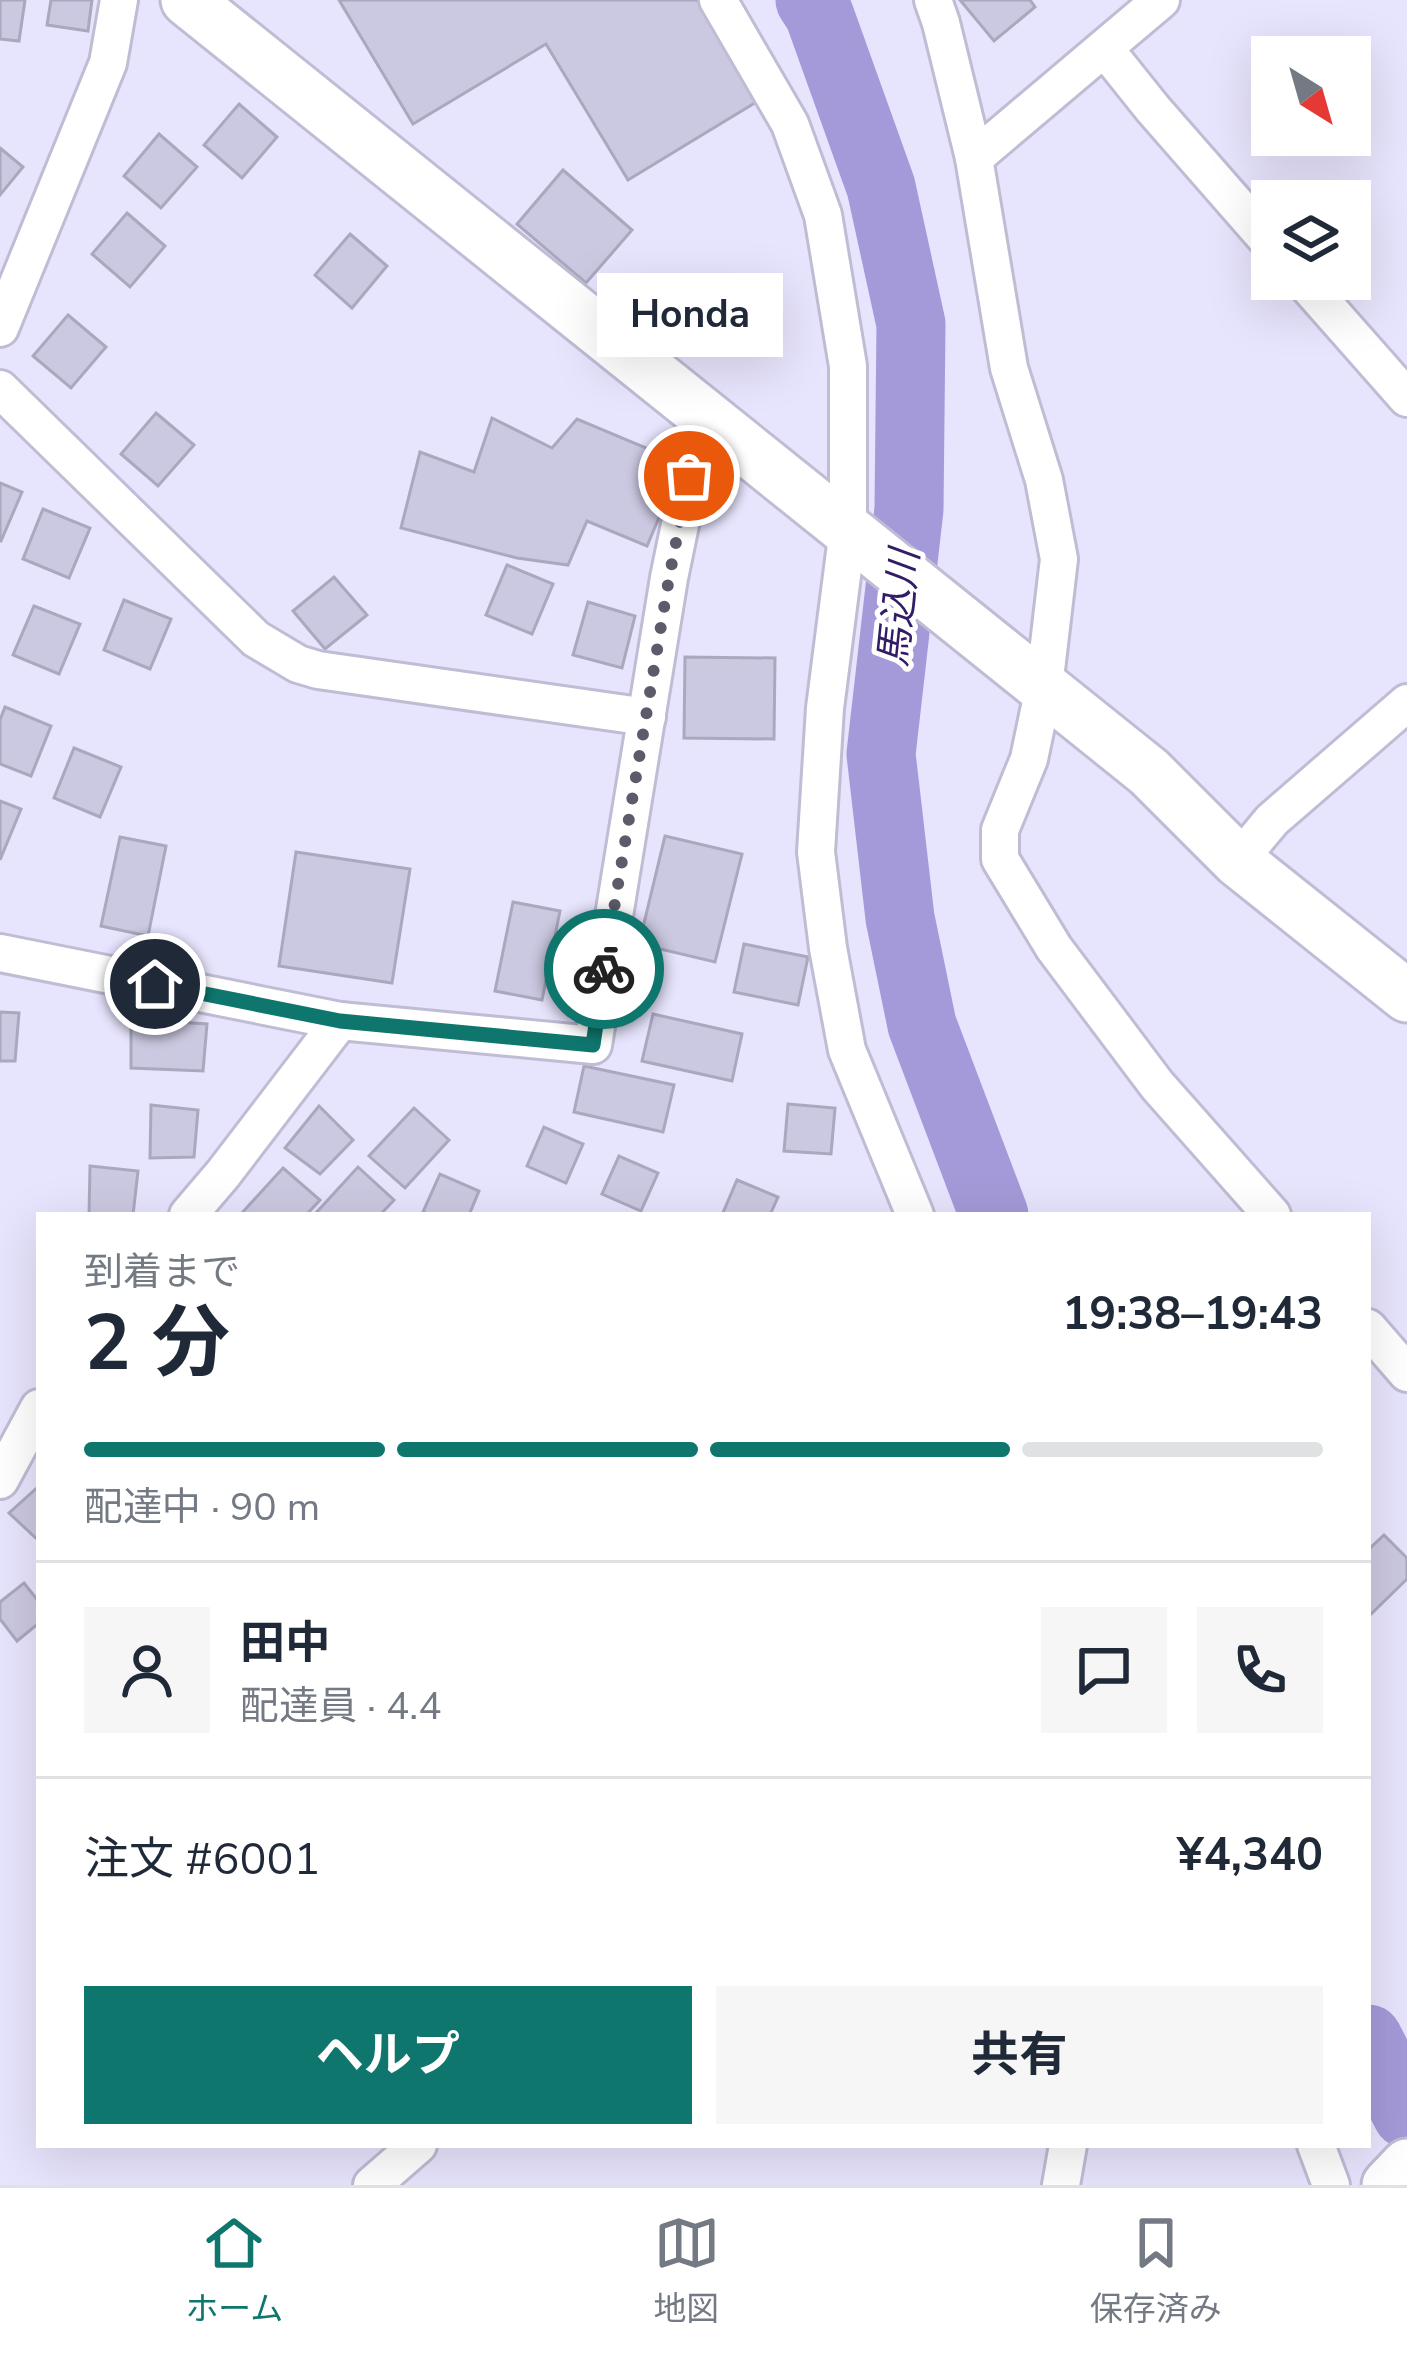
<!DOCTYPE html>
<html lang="ja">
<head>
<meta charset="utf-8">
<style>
	:root { --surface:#fff; --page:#f6f6f7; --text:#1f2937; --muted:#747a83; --line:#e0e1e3; --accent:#0f766e }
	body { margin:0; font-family:"Nunito Sans","Noto Sans JP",sans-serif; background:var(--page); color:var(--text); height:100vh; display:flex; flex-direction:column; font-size:45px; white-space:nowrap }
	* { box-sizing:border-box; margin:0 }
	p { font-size:39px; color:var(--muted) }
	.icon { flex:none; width:66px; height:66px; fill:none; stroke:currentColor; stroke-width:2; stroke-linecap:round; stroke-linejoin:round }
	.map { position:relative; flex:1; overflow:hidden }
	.sheet { position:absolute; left:36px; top:1212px; width:1335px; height:936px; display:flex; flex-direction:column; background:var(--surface); border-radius:0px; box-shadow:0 12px 48px #0002 }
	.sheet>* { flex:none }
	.needle { width:78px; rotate:143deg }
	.tools { position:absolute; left:1251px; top:36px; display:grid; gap:24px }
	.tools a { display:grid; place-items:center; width:120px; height:120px; border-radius:0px; background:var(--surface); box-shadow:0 12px 48px #0002; font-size:60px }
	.pin { position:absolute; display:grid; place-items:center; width:102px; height:102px; color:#fff; margin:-51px; border:6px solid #fff; border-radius:50%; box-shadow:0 3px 12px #0007 }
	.courier { position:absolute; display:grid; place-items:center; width:120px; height:120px; margin:-60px; border:9px solid #0f766e; border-radius:50%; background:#fff; color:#222; box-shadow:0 3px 15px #0007 }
	.bubble { position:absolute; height:84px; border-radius:0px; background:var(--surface); box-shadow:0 12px 48px #0002; font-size:39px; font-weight:700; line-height:84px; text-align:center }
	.overview em { font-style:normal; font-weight:700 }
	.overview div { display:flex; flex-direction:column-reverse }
	.overview { display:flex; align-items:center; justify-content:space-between; height:204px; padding:0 48px }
	h1 { font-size:78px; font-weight:700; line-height:90px }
	.bar { display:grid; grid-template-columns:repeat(4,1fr); gap:18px 12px; align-content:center; height:144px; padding:0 48px }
	.bar i { height:15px; border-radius:9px; background:var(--line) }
	.bar .current { background:var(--accent) }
	.bar p { grid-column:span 4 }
	.line { display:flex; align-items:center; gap:30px; padding:0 48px; border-top:3px solid var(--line) }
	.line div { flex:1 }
	.round { display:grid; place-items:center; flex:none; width:126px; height:126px; border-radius:0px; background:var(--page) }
	.cta { display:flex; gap:24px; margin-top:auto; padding:24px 48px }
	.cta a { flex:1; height:138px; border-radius:0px; background:var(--accent); color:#fff; font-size:48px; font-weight:700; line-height:138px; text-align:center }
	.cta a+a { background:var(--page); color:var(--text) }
	.tab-bar { display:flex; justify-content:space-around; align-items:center; height:168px; border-top:3px solid var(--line); background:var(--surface); font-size:33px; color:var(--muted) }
	.tab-bar a { display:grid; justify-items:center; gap:6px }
	.tab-bar .current { color:var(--accent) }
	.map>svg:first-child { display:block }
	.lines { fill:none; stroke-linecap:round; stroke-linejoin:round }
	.river { stroke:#a49ad9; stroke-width:69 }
	.building { fill:#cbc8e1; stroke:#aaa8bf; stroke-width:3 }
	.street-casing { stroke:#bfbcd4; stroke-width:42 }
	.secondary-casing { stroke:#bfbcd4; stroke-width:57 }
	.street { stroke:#fff; stroke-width:36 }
	.secondary { stroke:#fff; stroke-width:51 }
	.done { stroke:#5d5b69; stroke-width:12; stroke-dasharray:0 21.6 }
	.route { stroke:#0f766e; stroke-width:15 }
	.labels { text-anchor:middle; stroke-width:10; stroke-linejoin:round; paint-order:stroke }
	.water-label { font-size:39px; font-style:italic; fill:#311c65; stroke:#fff }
</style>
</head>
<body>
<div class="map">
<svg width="1407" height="2185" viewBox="0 0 1407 2185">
	<rect width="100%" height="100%" fill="#e7e4fd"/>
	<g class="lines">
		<g class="river">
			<path d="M810,0L819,14L881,187L911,324L909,509L881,754L900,918L922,1025L994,1215"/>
			<path d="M1368,2039L1407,2114"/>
		</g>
	</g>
	<g class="building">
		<path d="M0,0H25L19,41L0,39Z"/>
		<path d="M51,0H92L88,31L47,25Z"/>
		<path d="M339,0H697L758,101L628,180L546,44L413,124Z"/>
		<path d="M960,0H1030L1035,7L994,41Z"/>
		<path d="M239,104L277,137L242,178L204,145Z"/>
		<path d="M159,134L197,167L161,208L124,176Z"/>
		<path d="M0,148L23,167L0,195Z"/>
		<path d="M563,170L632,230L586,283L517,224Z"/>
		<path d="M127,213L165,246L130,287L92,254Z"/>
		<path d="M350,234L387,266L352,308L315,275Z"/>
		<path d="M68,315L106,347L71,388L33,356Z"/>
		<path d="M156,413L194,445L158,486L121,454Z"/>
		<path d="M492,418L552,448L577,419L682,463L647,546L587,521L568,565L517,558L401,528L420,452L474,472Z"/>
		<path d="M0,483L22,492L1,541H0Z"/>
		<path d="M43,509L90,528L69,578L23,559Z"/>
		<path d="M507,565L553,584L532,634L486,615Z"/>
		<path d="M334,577L367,615L325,649L293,611Z"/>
		<path d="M124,600L171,619L150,669L104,650Z"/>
		<path d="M588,602L635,616L622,668L573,655Z"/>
		<path d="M34,606L80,624L59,674L13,655Z"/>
		<path d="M685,657L775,658L774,739L684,738Z"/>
		<path d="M5,707L51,726L31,776L0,764V720Z"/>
		<path d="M74,748L121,767L100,817L54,798Z"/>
		<path d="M0,801L21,809L0,860Z"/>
		<path d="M665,836L742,854L715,962L639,944Z"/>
		<path d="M120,837L166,846L148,936L101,926Z"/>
		<path d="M296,852L410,869L392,983L279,966Z"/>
		<path d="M513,902L560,911L542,1000L495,991Z"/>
		<path d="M744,944L808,957L798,1005L734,992Z"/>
		<path d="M0,1012L19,1013L15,1061H0Z"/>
		<path d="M653,1014L742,1034L732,1081L642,1061Z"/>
		<path d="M131,1019L207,1024L203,1071L131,1068Z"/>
		<path d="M584,1066L674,1085L663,1132L574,1112Z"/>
		<path d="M788,1104L835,1108L831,1154L784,1151Z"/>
		<path d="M151,1105L198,1110L194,1157L150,1158Z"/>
		<path d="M319,1106L353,1140L320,1174L285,1148Z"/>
		<path d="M414,1108L449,1140L405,1188L369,1156Z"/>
		<path d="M544,1127L583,1144L566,1183L527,1166Z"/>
		<path d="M619,1156L658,1173L641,1211L602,1194Z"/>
		<path d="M90,1166L138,1171L133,1215H89Z"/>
		<path d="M358,1167L394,1200L380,1215H314Z"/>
		<path d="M283,1168L320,1200L306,1215H240Z"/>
		<path d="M440,1174L479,1191L469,1215H430L423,1212Z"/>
		<path d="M737,1180L778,1197L770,1215H722Z"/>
		<path d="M39,1486V1541L9,1513Z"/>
		<path d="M1384,1535L1407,1558V1579L1368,1617V1550Z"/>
		<path d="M24,1583L39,1602V1623L17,1641L0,1619V1602Z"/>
	</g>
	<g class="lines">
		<g class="street-casing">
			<g id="street">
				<path d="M718,0L790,124L823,215L848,366V529L825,708L816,852L828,948L847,1050L915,1215"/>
				<path d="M933,0L941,23L974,158L1009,368L1044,480L1059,559L1044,687L1029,759L1000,830V859L1054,948L1157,1085L1272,1215"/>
				<path d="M1105,49L1153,109L1272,245"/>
				<path d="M974,158L1161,0"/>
				<path d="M1302,279L1407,398"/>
				<path d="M0,328L108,63L119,0"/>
				<path d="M0,389L256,639L298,664L318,670L647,717"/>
				<path d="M1238,861L1272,820L1407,703"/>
				<path d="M0,953L340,1021L593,1045L669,578L690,476L707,418"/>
				<path d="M188,1215L223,1174L340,1021"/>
				<path d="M1368,1328L1407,1373"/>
				<path d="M0,1480L39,1408"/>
				<path d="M1316,2145L1331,2185"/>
				<path d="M372,2185L418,2145"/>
				<path d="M1061,2185L1068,2145"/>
			</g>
		</g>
		<g class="secondary-casing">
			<g id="secondary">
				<path d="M187,0L1149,772L1238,861L1407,996"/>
				<path d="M1388,2185L1407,2165"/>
			</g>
		</g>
		<use href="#street" class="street"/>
		<use href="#secondary" class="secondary"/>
	</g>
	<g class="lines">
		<path class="done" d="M604,969L669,578L689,476"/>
		<path class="route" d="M155,984L340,1021L593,1045L604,969"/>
	</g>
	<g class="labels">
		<g class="water-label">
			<text transform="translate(898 608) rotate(-84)" y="14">馬込川</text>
		</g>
	</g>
</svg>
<div class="tools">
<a><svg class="needle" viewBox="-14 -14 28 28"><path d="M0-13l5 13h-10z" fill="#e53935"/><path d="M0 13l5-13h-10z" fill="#747a83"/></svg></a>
<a><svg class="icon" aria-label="layers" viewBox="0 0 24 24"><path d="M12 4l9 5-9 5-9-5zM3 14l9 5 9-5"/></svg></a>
</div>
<div class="pin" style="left:689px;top:476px;background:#ea580c"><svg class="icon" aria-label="bag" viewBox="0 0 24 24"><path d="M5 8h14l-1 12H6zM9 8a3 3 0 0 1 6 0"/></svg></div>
<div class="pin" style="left:155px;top:984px;background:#1f2937"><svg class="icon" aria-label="home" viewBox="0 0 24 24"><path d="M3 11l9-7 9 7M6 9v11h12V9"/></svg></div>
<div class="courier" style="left:604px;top:969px"><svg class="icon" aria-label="bike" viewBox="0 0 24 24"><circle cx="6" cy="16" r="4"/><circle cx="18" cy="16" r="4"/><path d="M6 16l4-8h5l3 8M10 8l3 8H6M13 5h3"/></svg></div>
<div class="bubble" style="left:597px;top:273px;width:186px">Honda</div>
<section class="sheet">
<div class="overview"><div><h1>2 分</h1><p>到着まで</p></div><em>19:38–19:43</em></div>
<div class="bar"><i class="current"></i><i class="current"></i><i class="current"></i><i></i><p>配達中 · 90 m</p></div>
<div class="line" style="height:216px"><a class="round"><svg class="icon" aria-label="person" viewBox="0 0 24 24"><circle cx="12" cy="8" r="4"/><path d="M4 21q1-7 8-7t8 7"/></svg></a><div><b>田中</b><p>配達員 · 4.4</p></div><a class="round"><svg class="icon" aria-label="chat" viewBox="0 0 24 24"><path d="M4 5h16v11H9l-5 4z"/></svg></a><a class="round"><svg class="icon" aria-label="phone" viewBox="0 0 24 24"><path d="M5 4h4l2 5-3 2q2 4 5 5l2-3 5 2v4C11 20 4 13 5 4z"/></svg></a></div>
<div class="line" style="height:156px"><div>注文 #6001</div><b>¥4,340</b></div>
<div class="cta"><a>ヘルプ</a><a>共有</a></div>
</section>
</div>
<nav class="tab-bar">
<a class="current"><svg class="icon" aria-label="home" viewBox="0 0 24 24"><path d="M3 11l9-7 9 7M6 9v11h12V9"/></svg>ホーム</a>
<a><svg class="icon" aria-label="map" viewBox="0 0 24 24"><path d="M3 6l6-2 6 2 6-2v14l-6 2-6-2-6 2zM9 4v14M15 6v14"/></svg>地図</a>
<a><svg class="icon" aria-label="saved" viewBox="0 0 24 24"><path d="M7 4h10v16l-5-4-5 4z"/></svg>保存済み</a>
</nav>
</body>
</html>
